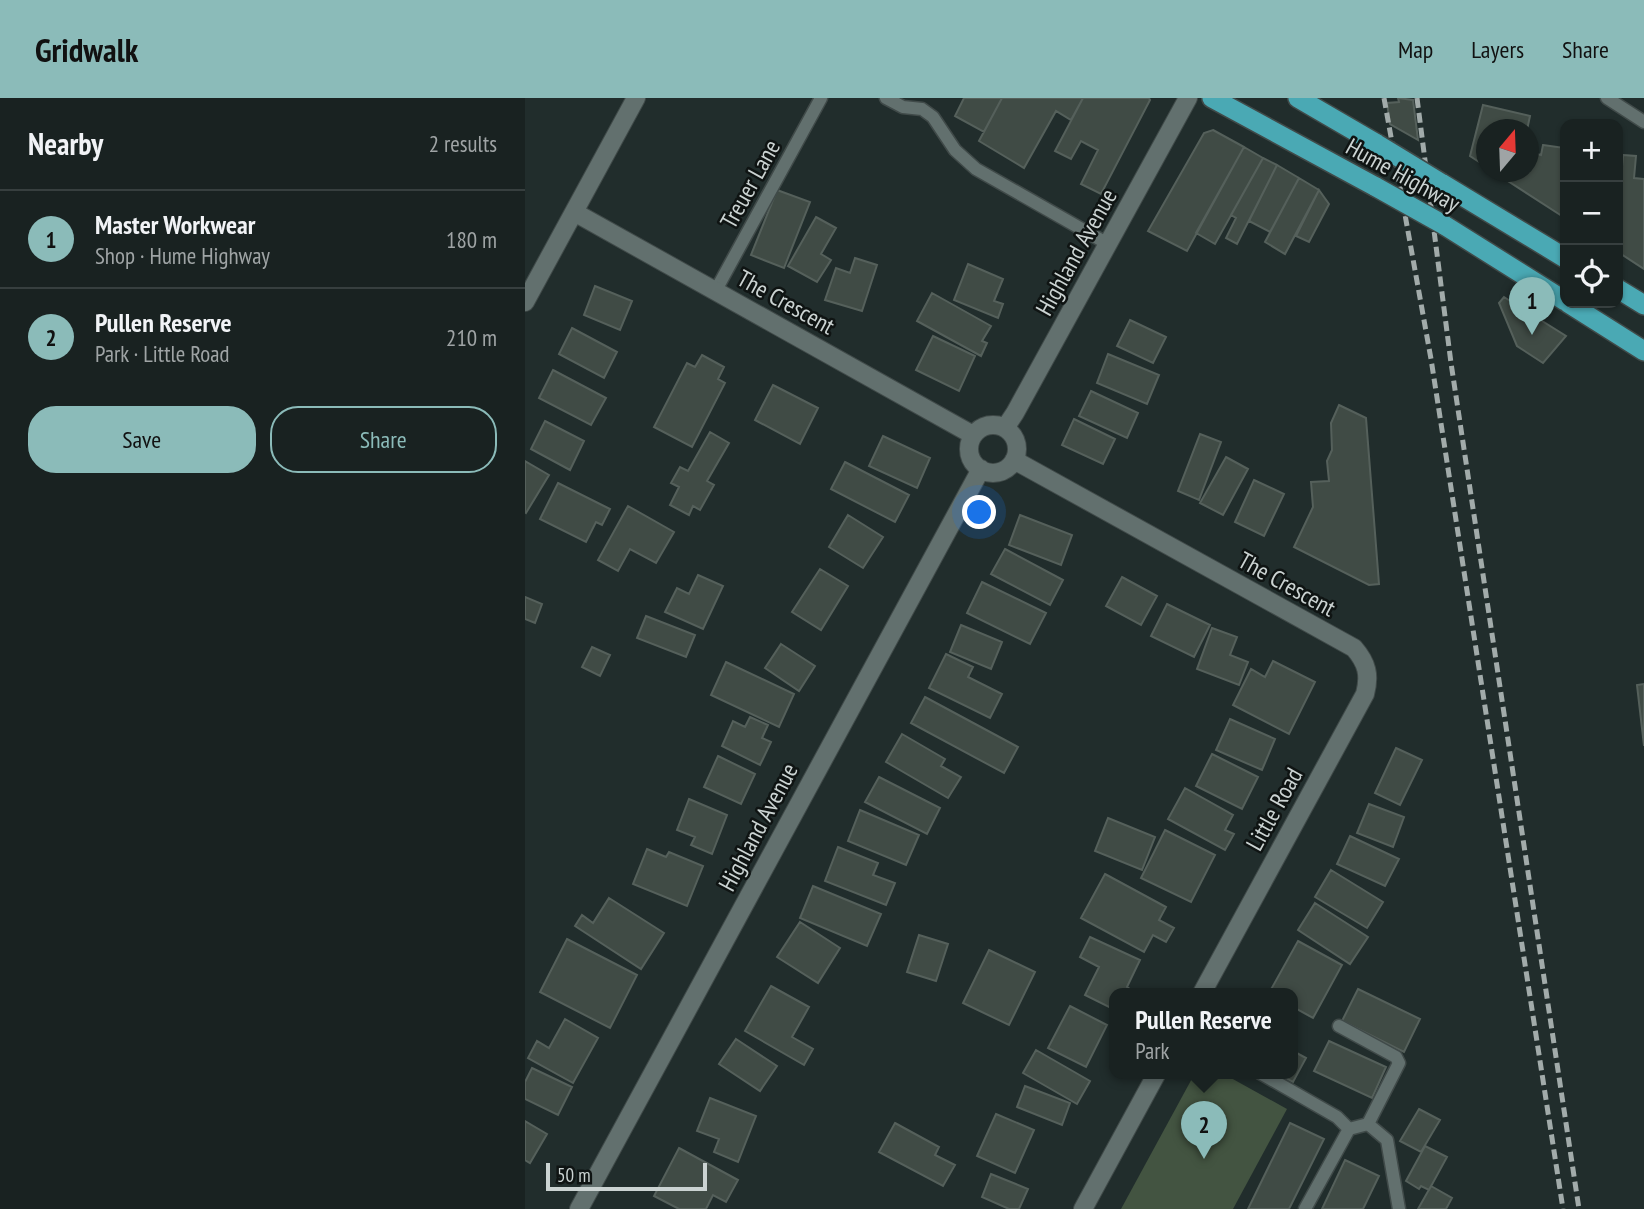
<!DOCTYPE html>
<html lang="en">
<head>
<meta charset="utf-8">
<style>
  :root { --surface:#192221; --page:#262f2e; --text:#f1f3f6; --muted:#9fa4a5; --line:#373f3f; --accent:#8bbbb9 }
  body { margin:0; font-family:"PT Sans Narrow",sans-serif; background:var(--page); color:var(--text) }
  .controls { position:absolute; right:21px; top:21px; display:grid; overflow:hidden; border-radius:14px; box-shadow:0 2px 5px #0004 }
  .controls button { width:63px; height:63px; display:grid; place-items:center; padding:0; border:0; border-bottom:2px solid var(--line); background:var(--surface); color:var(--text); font:35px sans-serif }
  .compass { position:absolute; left:951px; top:21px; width:63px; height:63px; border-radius:50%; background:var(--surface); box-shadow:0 2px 5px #0004; rotate:19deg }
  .scale { position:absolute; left:21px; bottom:18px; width:161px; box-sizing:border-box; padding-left:7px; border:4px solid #cbd3d2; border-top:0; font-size:19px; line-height:24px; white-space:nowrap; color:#cbd3d2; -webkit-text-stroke:5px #0f1413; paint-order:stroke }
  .you { position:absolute; left:455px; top:415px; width:24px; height:24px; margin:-18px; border:5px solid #fff; border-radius:50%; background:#1a73e8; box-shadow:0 0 0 10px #1a73e833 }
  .badge { display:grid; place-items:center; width:46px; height:46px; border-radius:50%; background:var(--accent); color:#111; font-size:23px; font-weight:700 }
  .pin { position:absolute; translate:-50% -58px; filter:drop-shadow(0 2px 4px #0008) }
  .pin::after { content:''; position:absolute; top:37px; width:24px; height:21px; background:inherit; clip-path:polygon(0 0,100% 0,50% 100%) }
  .popup { position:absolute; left:584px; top:890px; width:189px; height:91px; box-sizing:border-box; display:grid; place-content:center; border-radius:14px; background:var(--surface); filter:drop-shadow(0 2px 5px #0005); font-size:23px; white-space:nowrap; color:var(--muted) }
  .popup b { font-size:26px; color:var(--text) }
  .popup::after { content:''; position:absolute; left:50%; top:100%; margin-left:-14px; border:14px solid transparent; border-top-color:var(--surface) }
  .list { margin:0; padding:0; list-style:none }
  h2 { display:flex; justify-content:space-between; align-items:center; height:91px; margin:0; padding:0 28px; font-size:30px }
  h2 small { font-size:23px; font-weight:400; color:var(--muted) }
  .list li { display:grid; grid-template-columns:46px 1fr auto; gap:21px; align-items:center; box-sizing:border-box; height:98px; padding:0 28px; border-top:2px solid var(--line) }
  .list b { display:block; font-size:26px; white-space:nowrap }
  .list p { margin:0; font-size:23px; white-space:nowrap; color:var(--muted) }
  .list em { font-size:23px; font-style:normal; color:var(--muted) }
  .actions { display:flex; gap:14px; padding:21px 28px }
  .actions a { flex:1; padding:16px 0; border:2px solid var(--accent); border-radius:28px; text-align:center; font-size:24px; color:var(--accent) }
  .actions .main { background:var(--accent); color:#111 }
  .icon { flex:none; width:38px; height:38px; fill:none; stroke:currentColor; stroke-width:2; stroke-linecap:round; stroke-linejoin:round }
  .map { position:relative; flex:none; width:1119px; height:1111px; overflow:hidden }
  header { display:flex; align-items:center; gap:42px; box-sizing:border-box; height:98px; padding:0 35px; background:var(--accent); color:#111 }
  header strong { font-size:33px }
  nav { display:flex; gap:38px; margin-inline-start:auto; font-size:24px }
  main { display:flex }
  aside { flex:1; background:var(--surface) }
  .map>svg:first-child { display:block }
  .green { fill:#435441 }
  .building { fill:#404b45; stroke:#55605b; stroke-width:2 }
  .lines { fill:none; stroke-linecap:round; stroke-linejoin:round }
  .service-casing { stroke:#404a49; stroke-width:15 }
  .minor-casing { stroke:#404a49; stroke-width:20 }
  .trunk-casing { stroke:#404a49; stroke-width:22 }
  .service { stroke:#62706e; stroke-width:12 }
  .minor { stroke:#62706e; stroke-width:18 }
  .trunk { stroke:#4aa9b4; stroke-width:19 }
  .rail { stroke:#a2abaa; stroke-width:5; stroke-dasharray:10 5; stroke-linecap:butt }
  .trunk-bridge-casing { stroke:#404a49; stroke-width:22; stroke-linecap:butt }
  .trunk-bridge { stroke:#4aa9b4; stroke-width:19 }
  .labels { text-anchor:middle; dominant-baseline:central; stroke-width:5; stroke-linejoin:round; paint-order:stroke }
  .street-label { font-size:24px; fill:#cbd3d2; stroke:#0f1413 }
</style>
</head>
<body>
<header>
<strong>Gridwalk</strong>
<nav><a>Map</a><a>Layers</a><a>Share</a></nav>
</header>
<main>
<aside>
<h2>Nearby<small>2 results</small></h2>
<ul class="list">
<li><span class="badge">1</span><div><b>Master Workwear</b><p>Shop · Hume Highway</p></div><em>180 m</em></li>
<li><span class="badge">2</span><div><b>Pullen Reserve</b><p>Park · Little Road</p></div><em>210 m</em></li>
</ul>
<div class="actions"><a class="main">Save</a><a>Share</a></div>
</aside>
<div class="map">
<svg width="1119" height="1111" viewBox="0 0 1119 1111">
  <rect width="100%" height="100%" fill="#212d2c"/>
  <path class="green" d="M670,975H697L762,1011L708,1111H596Z"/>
  <path class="building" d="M439,0H477L459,34L430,18Z
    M477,0H558L546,22L531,13L499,70L454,43Z
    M558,0H624L625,2L576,96L556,86L573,52L556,43L546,61L530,53Z
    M873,0L888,2L893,42L865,26L862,5L874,4Z
    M958,7L1005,18L1002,32H962V69L945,58Z
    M688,32L719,49L662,153L623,133L679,35Z
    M1018,47L1040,50V120L969,74H1004V54L1016,57Z
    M719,49L738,60L690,146L671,135Z
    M1098,57L1111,58L1109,80L1119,81V171L1093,154V80H1096Z
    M738,60L752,67L712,146L701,140L711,120L706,117Z
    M752,67L774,80L745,134L724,123Z
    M774,80L794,92L760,156L740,144Z
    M252,92L285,104L259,170L226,157Z
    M794,92L804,106L784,144L771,138Z
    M291,119L311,130L296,156L306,162L292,184L263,168Z
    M330,160L352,167L337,213L300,202L311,170L325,175Z
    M443,166L478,181L469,203L478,206L473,220L429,202Z
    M70,188L107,203L95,232L59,217Z
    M407,195L466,228L457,243L462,245L456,258L392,223Z
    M979,199L1004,215L1007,211L1017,217L1014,221L1041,238L1018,265L992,248L974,205Z
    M605,222L641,239L628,265L592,248Z
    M47,230L92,254L79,280L34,256Z
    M408,238L450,258L434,293L391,272Z
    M583,256L634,277L622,306L572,285Z
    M177,257L199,269L193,281L200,285L167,349L129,329L162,265L170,269Z
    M28,272L81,300L66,327L14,300Z
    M248,287L293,310L275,346L230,322Z
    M566,293L613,315L602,340L554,318Z
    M814,307L841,320L854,486L844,487L769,449L788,409L786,384L804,383L802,363L807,352L806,325Z
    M549,321L590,341L578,366L537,347Z
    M20,323L59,343L45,372L6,351Z
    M185,334L204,345L182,383L189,387L175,412L168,408L164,417L145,407L154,389L146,385L155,369L163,373Z
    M675,336L696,344L674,402L653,393Z
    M358,338L405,360L392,390L344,368Z
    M701,359L723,371L698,417L675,405Z
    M0,363L24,377L1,415L0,414Z
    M320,364L384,397L370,424L306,391Z
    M729,382L759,396L739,438L710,424Z
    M33,385L85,411L77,427L71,424L61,444L15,421Z
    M103,408L149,434L131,465L105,451L93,473L73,462Z
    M323,417L358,439L338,470L304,449Z
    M495,417L547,437L536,467L484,447Z
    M480,451L538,482L525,507L466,476Z
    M295,471L323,488L296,532L267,514Z
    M173,477L198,488L178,531L140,514L152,490L164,496Z
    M597,479L632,498L616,527L581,508Z
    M457,484L521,515L505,546L442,515Z
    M0,499L17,506L10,525L0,521Z
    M642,506L685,527L669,559L626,538Z
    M121,518L170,537L161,559L112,540Z
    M436,527L477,544L466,571L425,554Z
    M687,530L712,539L705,557L723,564L714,587L672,571Z
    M256,546L290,568L274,593L240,570Z
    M67,549L85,557L75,578L57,569Z
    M421,556L448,569L443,579L477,596L465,620L404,590Z
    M748,563L790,584L764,636L708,607L726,571L740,579Z
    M201,564L269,596L254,629L186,597Z
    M1119,586V648L1112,587Z
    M400,599L493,649L479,675L386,625Z
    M225,619L243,627L237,640L246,644L235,667L197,648L208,623L220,629Z
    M705,621L750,641L737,672L691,652Z
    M377,636L420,661L416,668L436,679L423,700L361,664Z
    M871,650L897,662L875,707L850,695Z
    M687,656L733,679L717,711L671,688Z
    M193,658L230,676L216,706L179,689Z
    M354,679L415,710L402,736L340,704Z
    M660,690L708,717L700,732L709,736L700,752L643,721Z
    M164,701L202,717L187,756L166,747L170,739L152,732Z
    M844,706L879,719L868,749L832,735Z
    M335,712L394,737L381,767L323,743Z
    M583,720L630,739L617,772L570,753Z
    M640,732L690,757L666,804L616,780Z
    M825,738L874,761L860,788L812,766Z
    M313,749L353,765L348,777L370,785L361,807L300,783Z
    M122,751L141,759L144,754L178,768L162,808L108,786Z
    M806,772L858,804L842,830L790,799Z
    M580,776L641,809L634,822L649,830L641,844L628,837L619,854L556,820Z
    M288,788L356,816L342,848L275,820Z
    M84,800L139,835L116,871L50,828L57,817L68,825Z
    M790,805L843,839L825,866L773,832Z
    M275,824L315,850L293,885L252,859Z
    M394,837L423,846L411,883L382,874Z
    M565,839L615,862L602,889L611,895H590V912L560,897L574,869L555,859Z
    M42,841L112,877L85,930L15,894Z
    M773,843L817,867L788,920L768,909V895H744Z
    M464,852L510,874L484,927L438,905Z
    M246,888L284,909L267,939L288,951L279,967L220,933Z
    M833,891L895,921L879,954L817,923Z
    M545,908L582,927L561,969L523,950Z
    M40,921L73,940L48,985L3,960L12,943L24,950Z
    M211,941L252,968L235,993L194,966Z
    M804,943L861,969L847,1000L789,973Z
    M511,952L565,983L552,1006L498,975Z
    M768,953L781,960L768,984L751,975H768Z
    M7,970L47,989L33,1017L0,1001V984Z
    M500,988L545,1005L537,1027L492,1009Z
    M185,1000L231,1018L213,1064L189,1054L194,1041L172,1033Z
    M894,1011L915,1022L896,1054L875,1043Z
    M471,1016L509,1032L490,1075L452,1058Z
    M0,1023L22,1036L5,1065L0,1062Z
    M370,1025L414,1049L410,1057L430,1067L418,1088L354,1054Z
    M765,1025L799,1041L764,1111H723Z
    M900,1048L922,1059L904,1092L896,1088L894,1091L881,1083Z
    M154,1050L213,1082L201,1104L188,1097L181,1111H154L129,1098Z
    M820,1062L854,1078L838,1111H797Z
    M466,1076L503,1091L494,1111H484L457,1099Z
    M906,1088L927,1100L921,1111H893Z"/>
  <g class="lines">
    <defs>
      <path id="service" d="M361,0L378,9L397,11L408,19L430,52L451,71L583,146
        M1082,0L1119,24
        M191,192L296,0
        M814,928L871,959L874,965L843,1026
        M735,975L812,1019L824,1031
        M780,1111L824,1031L843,1026L862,1042L874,1111"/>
      <path id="minor" d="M49,114L448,337
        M0,204L111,0
        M444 351a24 24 0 1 1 48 0a24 24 0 1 1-48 0Z
        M480,330L490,315L663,0
        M489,362L829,550C842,565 845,577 840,596L677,895
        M54,1111L456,371
        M558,1111L632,975"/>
      <path id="trunk" d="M687,0L851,89
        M773,0L852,46
        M916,85L1040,160
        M919,127L1040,203
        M1093,191L1119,207
        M1043,205L1119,253"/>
    </defs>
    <use href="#service" class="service-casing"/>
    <use href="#minor" class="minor-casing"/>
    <use href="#trunk" class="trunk-casing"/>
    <use href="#service" class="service"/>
    <use href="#minor" class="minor"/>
    <use href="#trunk" class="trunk"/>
    <path class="rail" d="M859,0L906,261L1038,1111
      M892,0L926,265L1054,1111"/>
    <defs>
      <path id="trunk-bridge" d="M852,46L916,85
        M851,89L919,127"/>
    </defs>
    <use href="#trunk-bridge" class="trunk-bridge-casing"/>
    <use href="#trunk-bridge" class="trunk-bridge"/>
  </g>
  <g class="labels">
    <g class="street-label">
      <text transform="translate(878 77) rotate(29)">Hume Highway</text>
      <text transform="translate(225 86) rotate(-61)">Treuer Lane</text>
      <text transform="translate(551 154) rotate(-61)">Highland Avenue</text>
      <text transform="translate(261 204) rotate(29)">The Crescent</text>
      <text transform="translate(762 486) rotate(29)">The Crescent</text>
      <text transform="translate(749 711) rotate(-61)">Little Road</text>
      <text transform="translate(233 729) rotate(-62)">Highland Avenue</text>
    </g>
  </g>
</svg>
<div class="controls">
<button>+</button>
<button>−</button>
<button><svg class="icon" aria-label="locate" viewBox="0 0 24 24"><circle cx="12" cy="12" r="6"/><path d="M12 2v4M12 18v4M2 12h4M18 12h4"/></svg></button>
</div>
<svg class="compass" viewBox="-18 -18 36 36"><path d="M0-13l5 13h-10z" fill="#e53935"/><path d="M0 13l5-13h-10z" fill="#9fa4a5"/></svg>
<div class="scale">50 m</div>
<div class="you"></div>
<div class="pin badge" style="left:1007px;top:237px">1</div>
<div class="pin badge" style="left:679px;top:1061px">2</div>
<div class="popup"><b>Pullen Reserve</b>Park</div>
</div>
</main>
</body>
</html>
